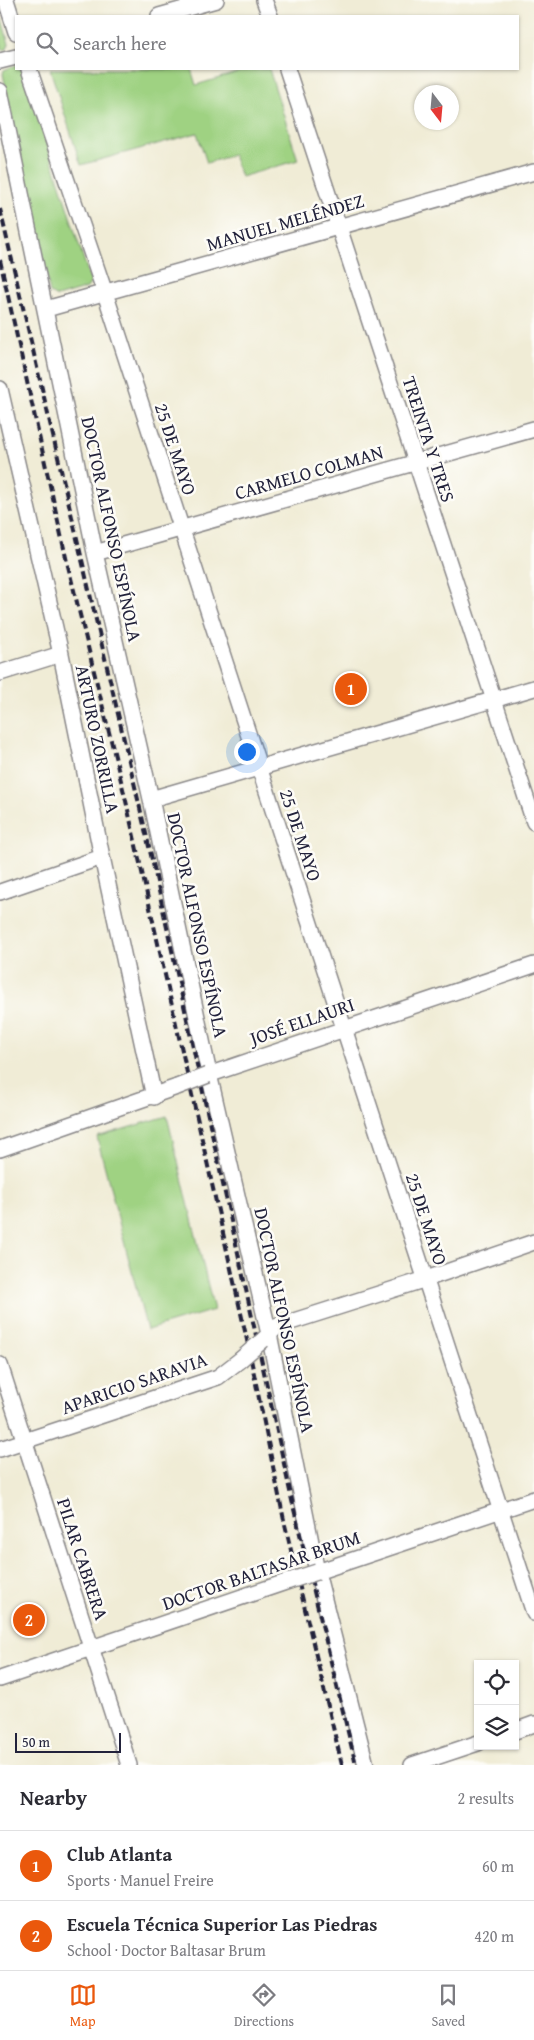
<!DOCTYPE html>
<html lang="en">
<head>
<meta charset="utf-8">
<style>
  :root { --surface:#fff; --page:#f2f2f3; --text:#2b2b33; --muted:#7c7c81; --line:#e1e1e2; --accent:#ea580c }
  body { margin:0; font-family:"Gentium Book Plus",serif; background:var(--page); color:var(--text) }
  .controls { position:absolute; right:15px; bottom:15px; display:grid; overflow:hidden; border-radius:0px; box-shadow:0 1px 4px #0004 }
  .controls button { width:45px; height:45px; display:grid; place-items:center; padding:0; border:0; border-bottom:1px solid var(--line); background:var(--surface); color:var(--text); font:25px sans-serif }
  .compass { position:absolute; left:414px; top:85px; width:45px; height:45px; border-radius:50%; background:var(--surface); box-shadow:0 1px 4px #0004; rotate:164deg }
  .scale { position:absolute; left:15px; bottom:12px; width:106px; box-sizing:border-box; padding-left:5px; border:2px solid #22223b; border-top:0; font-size:14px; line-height:18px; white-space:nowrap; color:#22223b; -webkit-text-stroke:4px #fdfcf7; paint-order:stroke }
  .you { position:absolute; left:246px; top:751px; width:18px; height:18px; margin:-12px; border:4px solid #fff; border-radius:50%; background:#1a73e8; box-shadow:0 0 0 8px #1a73e833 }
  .badge { display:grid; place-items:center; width:32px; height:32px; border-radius:50%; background:var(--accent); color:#fff; font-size:16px; font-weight:700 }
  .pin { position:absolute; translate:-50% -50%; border:2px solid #fff; box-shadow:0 1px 5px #0006 }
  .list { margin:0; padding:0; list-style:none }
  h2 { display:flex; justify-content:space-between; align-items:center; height:65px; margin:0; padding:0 20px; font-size:21px }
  h2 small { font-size:16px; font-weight:400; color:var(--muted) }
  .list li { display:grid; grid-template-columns:32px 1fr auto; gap:15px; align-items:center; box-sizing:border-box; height:70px; padding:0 20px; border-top:1px solid var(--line) }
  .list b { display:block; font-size:19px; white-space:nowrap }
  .list p { margin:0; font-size:16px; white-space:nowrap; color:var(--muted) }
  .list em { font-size:16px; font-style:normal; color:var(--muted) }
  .icon { flex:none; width:28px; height:28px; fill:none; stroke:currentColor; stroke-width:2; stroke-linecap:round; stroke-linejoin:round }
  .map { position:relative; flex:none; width:534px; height:1765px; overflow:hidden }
  .search { position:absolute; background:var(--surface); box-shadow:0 1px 4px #0004; left:15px; right:15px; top:15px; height:55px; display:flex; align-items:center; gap:12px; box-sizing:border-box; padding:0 18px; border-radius:0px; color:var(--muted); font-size:19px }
  .sheet { height:205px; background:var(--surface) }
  nav { display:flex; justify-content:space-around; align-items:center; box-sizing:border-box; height:70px; border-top:1px solid var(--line); background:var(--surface); font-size:14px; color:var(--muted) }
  nav a { display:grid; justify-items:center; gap:2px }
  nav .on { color:var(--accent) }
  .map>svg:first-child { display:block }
  .green { fill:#9fd282; stroke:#607a5e }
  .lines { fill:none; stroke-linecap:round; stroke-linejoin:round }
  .minor-casing { stroke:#898788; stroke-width:18 }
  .minor { stroke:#fff; stroke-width:15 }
  .rail { stroke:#22223b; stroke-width:4; stroke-dasharray:8 4; stroke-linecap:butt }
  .minor-bridge-casing { stroke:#898788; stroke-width:18; stroke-linecap:butt }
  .minor-bridge { stroke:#fff; stroke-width:15 }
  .labels { text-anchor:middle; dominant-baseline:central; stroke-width:5; stroke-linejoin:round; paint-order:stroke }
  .street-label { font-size:19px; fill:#22223b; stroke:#fdfcf7 }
</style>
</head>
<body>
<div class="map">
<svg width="534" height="1765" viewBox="0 0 534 1765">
  <rect width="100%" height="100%" fill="#fdfcf7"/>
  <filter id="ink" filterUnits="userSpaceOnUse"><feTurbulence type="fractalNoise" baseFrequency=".02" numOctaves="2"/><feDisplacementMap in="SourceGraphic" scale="10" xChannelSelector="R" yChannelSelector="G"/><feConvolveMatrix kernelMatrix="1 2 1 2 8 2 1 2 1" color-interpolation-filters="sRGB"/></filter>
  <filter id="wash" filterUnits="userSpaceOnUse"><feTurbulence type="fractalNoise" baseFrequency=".0096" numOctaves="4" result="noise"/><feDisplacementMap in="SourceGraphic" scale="20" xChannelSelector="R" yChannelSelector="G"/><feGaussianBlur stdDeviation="1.12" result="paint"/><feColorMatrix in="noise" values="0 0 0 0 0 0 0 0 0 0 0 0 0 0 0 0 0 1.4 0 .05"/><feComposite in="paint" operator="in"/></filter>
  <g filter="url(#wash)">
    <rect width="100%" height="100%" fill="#f0ecd6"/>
    <path class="green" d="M0,13L9,44L7,49L1,50Z
      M16,65V69H23L91,282L87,288L57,297L50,293L3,74L4,70Z
      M50,69H191L196,85L249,69H269L298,160L241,177L233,155L207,163L197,133L81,165Z
      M167,1116L214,1310L147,1330L97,1137Z"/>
  </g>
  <g filter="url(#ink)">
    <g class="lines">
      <defs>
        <path id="minor" d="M6,0L16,32
          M264,0L270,16
          M159,16L216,0
          M0,61L16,57
          M29,69L105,293L534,1613
          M287,69L534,822
          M0,91L95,553L151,799L209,1074L269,1334L317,1572L366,1765
          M46,309L534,172
          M0,389L61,654L102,857L154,1097
          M95,553L534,429
          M0,673L61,654
          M151,799L534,688
          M0,892L102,857
          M208,1075L534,965
          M0,1149L177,1087
          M264,1339L278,1326L426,1279L534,1242
          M0,1365L129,1765
          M0,1449L218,1377L240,1360
          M317,1572L534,1499
          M0,1679L289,1581
          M515,1731L534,1724
          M412,1765L478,1743"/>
      </defs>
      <use href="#minor" class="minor-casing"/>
      <use href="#minor" class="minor"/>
      <path class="rail" d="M0,209L154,868L293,1505L356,1765
        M0,260L67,562L126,801L247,1340L285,1525L342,1765"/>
      <defs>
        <path id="minor-bridge" d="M177,1087L208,1075
          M240,1360L263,1340
          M289,1581L317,1572"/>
      </defs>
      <use href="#minor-bridge" class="minor-bridge-casing"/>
      <use href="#minor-bridge" class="minor-bridge"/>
    </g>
  </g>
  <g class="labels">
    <g class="street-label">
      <text transform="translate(285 222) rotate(-16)">MANUEL MELÉNDEZ</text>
      <text transform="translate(429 439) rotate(72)">TREINTA Y TRES</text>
      <text transform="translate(176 449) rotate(72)">25 DE MAYO</text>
      <text transform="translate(309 472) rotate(-16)">CARMELO COLMAN</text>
      <text transform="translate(112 529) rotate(78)">DOCTOR ALFONSO ESPÍNOLA</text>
      <text transform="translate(98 739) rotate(78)">ARTURO ZORRILLA</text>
      <text transform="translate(301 835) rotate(72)">25 DE MAYO</text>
      <text transform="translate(198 925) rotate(78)">DOCTOR ALFONSO ESPÍNOLA</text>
      <text transform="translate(302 1021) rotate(-19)">JOSÉ ELLAURI</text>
      <text transform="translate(427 1219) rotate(72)">25 DE MAYO</text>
      <text transform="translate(285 1320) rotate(78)">DOCTOR ALFONSO ESPÍNOLA</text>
      <text transform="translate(134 1383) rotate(-19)">APARICIO SARAVIA</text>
      <text transform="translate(83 1559) rotate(72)">PILAR CABRERA</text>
      <text transform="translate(261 1570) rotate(-19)">DOCTOR BALTASAR BRUM</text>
    </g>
  </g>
</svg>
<div class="controls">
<button><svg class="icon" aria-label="locate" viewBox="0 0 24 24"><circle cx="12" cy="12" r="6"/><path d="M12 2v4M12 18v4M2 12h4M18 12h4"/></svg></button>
<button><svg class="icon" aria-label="layers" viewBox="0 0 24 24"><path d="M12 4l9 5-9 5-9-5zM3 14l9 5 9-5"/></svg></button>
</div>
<svg class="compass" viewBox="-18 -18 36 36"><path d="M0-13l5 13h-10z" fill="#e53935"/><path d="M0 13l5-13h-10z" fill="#7c7c81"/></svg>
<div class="scale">50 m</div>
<div class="you"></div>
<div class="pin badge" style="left:351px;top:689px">1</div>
<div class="pin badge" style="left:29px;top:1620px">2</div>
<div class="search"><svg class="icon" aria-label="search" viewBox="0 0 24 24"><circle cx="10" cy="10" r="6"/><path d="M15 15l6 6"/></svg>Search here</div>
</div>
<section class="sheet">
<h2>Nearby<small>2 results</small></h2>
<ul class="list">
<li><span class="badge">1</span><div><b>Club Atlanta</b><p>Sports · Manuel Freire</p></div><em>60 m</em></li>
<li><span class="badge">2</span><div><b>Escuela Técnica Superior Las Piedras</b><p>School · Doctor Baltasar Brum</p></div><em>420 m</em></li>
</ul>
</section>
<nav>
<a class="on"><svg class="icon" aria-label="map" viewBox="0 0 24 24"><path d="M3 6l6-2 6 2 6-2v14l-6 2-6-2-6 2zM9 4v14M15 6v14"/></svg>Map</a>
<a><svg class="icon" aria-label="directions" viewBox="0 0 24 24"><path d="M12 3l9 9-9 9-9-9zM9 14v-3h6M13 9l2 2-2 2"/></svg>Directions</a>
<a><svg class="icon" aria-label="saved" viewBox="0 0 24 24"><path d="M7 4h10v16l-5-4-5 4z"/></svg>Saved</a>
</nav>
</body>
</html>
